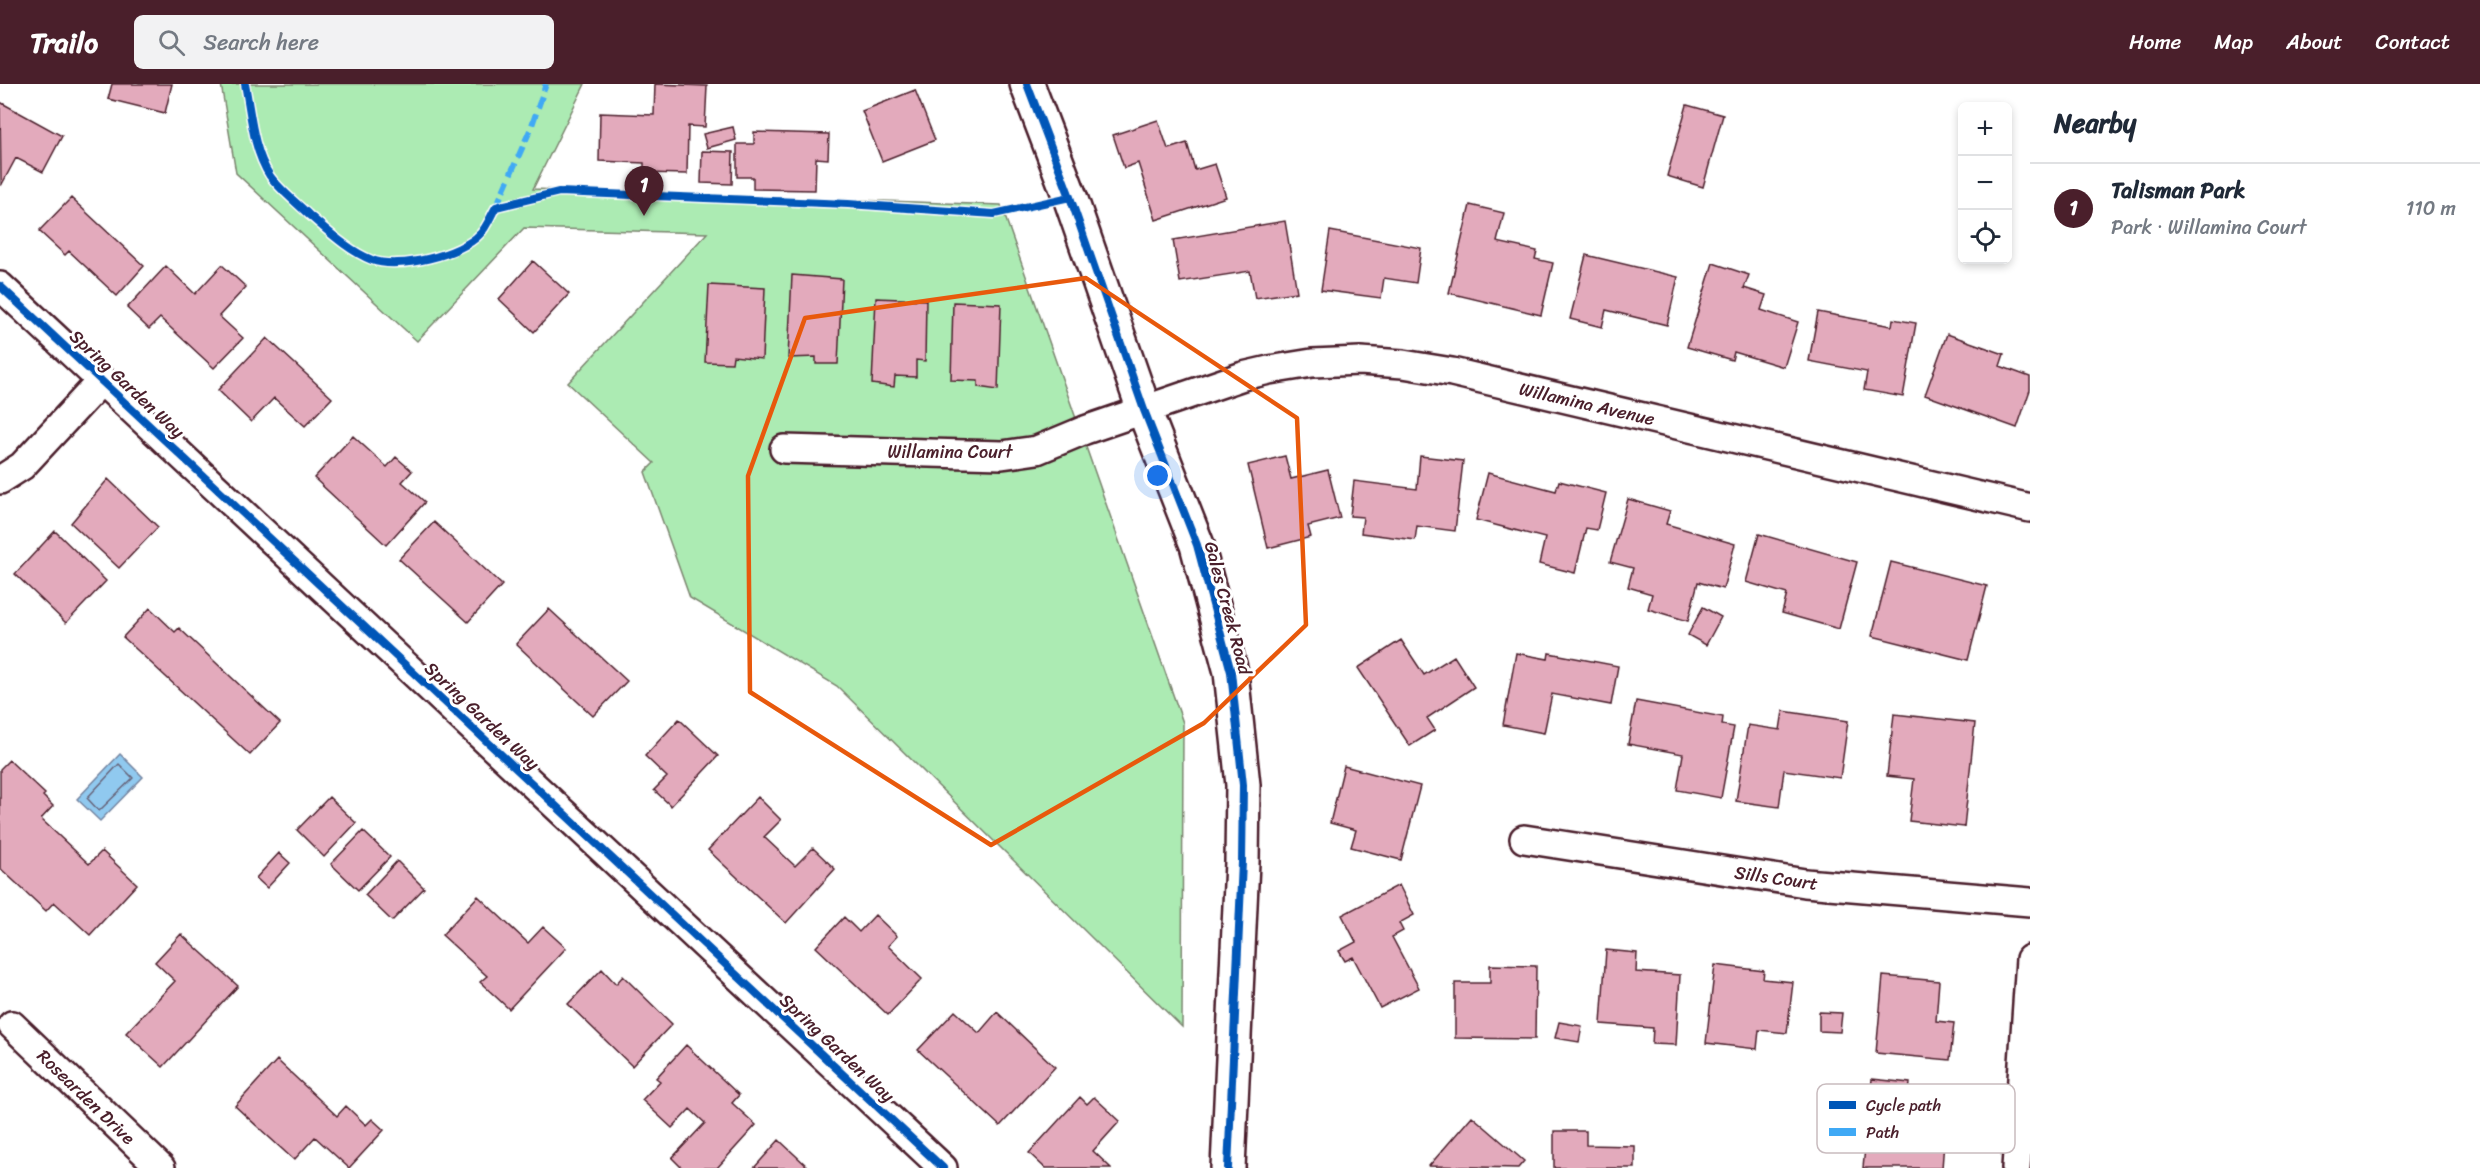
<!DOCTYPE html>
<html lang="en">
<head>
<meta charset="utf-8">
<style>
  :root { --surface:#fff; --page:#f2f2f3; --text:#1f2937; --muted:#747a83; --line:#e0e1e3; --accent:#4a1f2b }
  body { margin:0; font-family:Sriracha,sans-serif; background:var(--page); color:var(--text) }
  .controls { position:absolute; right:18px; top:18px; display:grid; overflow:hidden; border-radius:9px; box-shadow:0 3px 9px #0003 }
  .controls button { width:54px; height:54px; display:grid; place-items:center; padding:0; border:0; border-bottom:2px solid var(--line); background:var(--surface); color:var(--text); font:30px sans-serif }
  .you { position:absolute; left:1158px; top:392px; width:21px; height:21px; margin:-15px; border:4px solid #fff; border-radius:50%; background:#1a73e8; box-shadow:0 0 0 9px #1a73e833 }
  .badge { display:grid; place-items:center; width:39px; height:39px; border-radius:50%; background:var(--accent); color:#fff; font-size:20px; font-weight:700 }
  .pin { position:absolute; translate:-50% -50px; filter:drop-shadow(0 2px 3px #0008) }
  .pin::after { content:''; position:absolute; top:32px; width:21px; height:18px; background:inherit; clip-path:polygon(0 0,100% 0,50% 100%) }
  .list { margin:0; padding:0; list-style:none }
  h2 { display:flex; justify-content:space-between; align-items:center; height:78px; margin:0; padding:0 24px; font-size:26px }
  h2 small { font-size:20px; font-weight:400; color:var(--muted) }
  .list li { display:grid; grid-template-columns:39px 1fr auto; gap:18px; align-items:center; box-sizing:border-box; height:90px; padding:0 24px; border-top:2px solid var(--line) }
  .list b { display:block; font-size:22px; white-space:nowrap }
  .list p { margin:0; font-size:20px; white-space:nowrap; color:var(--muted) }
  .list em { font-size:20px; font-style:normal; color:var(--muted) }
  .icon { flex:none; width:33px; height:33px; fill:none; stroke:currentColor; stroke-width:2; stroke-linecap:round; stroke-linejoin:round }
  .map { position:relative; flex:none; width:2030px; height:1084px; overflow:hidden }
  header { display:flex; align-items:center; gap:36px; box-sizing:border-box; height:84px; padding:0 30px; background:var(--accent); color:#fff }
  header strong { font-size:28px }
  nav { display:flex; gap:33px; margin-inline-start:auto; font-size:21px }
  .search { width:420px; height:54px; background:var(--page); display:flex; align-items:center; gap:15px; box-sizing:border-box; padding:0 21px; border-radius:9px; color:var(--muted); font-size:22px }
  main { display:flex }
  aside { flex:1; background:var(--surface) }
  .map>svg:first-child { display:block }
  .green { fill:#acebb3; stroke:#7b856f; stroke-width:1.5 }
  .water { fill:#90c9ef; stroke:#7485a1; stroke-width:1.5 }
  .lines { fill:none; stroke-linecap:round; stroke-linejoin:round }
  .shore { stroke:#666379; stroke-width:1.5 }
  .building { fill:#e3aabc; stroke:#4a1f2b; stroke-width:1.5 }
  .minor-casing { stroke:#4a1f2b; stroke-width:32 }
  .secondary-casing { stroke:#4a1f2b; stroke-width:38 }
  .minor { stroke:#fff; stroke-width:27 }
  .secondary { stroke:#fff; stroke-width:33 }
  .quiet { stroke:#3fa9f5; stroke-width:6; stroke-dasharray:12 6; stroke-linecap:butt }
  .cycleway-casing { stroke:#fff; stroke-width:11 }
  .cycleway { stroke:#0057b8; stroke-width:8 }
  .marked { fill:none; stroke:#e8590c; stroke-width:4.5; stroke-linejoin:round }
  .labels { text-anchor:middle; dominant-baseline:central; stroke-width:6; stroke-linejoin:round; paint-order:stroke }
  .street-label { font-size:18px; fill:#4a1f2b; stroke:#fff }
  .key { fill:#fff; stroke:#c9bcbf; stroke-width:1.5 }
  .key-label { font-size:16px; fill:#4a1f2b }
</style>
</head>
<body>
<header>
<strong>Trailo</strong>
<div class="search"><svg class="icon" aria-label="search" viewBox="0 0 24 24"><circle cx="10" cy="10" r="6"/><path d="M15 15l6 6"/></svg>Search here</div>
<nav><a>Home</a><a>Map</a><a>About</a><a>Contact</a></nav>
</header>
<main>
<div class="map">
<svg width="2030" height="1084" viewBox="0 0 2030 1084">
  <rect width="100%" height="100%" fill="#fff"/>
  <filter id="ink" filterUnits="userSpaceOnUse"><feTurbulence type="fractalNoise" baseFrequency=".0167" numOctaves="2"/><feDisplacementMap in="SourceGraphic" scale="12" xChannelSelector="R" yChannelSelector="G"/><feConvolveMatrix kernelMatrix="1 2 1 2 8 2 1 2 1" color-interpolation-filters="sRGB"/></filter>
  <g filter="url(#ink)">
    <path class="green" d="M221,0H585L533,105L1001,121L1183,639L1182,943L837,602L690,514L645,388L654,379L568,299L707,149L524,144L417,257L236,89Z"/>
    <path class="water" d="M120,670L143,693L100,737L77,715Z"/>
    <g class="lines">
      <path class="shore" d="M119,680L133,694L99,727L87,714Z"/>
    </g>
    <path class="building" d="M112,0H172L165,29L108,15Z
      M655,0L707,2L705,43L688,42L687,90L644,89V79L599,77L600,29L654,31Z
      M915,6L935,56L882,77L862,27Z
      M0,18L62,52L43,88L16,74L1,102Z
      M1687,21L1723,31L1703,103L1667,92Z
      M1158,36L1168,65L1187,59L1195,86L1215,80L1226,113L1156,136L1138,79L1124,84L1113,51Z
      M733,43L736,56L707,64L703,50Z
      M754,48L829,50L828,75L816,74L815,106L753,105V93H737V60H754Z
      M702,67L733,68L732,100L701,99Z
      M71,114L144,182L117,212L69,167L65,171L39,147Z
      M1470,121L1504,129L1497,158L1537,167L1535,175L1553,179L1541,231L1449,209Z
      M1285,137L1297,208L1255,214L1250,187L1180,198L1173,156Z
      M1330,147L1421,164L1416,199L1384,194L1381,214L1321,206Z
      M1586,171L1678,193L1667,241L1606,226L1602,243L1570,235Z
      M533,177L569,210L534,248L499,215Z
      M1713,179L1749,191L1744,204L1766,211L1761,226L1798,238L1784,283L1734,268L1732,276L1687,263Z
      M222,181L246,203L219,232L243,254L214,284L160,234L149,245L127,224L166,182L195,210Z
      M792,191L842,195L838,280H816V273L788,274Z
      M709,201L765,204L762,275L733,272L732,279L705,278Z
      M876,214L926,216L925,277L916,276V293L895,292L894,303L872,300Z
      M953,218L1001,220L998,306L978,303V297L951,296Z
      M1818,228L1892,242L1893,235L1916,239L1903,313L1864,306L1867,288L1809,277Z
      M1947,250L2004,270L2000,282L2030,293V306L2017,344L1925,311Z
      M267,254L332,314L305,342L274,314L251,338L218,306Z
      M353,352L387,383L396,373L412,387L402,398L425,418L386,461L314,394Z
      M1285,372L1291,395L1328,386L1340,434L1308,442L1311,453L1268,464L1248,381Z
      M1420,372L1463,377L1455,447L1417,442L1415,456L1361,449L1363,433L1350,432L1354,397L1417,405Z
      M1488,389L1556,407L1559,397L1606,409L1597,446L1586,444L1575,489L1539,480L1545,454L1476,436Z
      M108,395L158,443L119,484L71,439Z
      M1628,415L1670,427L1666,440L1735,460L1723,505L1698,498L1688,537L1648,525L1652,510L1628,503L1633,484L1610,478Z
      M434,438L502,501L468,538L399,475Z
      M55,447L106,497L66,539L15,490Z
      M1759,450L1857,478L1839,545L1782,529L1787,510L1746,498Z
      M1891,478L1987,502L1968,576L1872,552Z
      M1703,523L1721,533L1706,561L1688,551Z
      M150,524L175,548L179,544L280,639L250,671L123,553Z
      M549,525L627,597L593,632L516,560Z
      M1401,556L1424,591L1454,572L1474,603L1427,634L1435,646L1410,662L1358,584Z
      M1516,569L1548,575L1549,569L1618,582L1611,621L1552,610L1544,649L1503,641Z
      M1636,617L1723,633L1722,641L1734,643L1721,714L1677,706L1683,670L1628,660Z
      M1783,627L1848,637L1840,694L1784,686L1779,723L1736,717L1748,641L1780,646Z
      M1894,630L1975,639L1964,743L1909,737L1914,695L1887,692Z
      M679,635L718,672L671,722L654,706L667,693L645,672Z
      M9,676L45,710L43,712L53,722L41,735L89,780L102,767L137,800L90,851L54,818L46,827L0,784V685Z
      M1344,682L1420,702L1401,776L1351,763L1356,746L1330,739Z
      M329,713L356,739L324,773L297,746Z
      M758,713L781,736L764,753L795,782L813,764L835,785L786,839L708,766Z
      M363,747L390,773L358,806L331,780Z
      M279,769L290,779L267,804L256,794Z
      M397,777L424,804L392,837L365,811Z
      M1399,801L1414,831L1399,839L1403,847L1392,853L1419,904L1380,924L1353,873L1345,877L1339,867L1356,858L1342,831Z
      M478,812L528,859L543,843L566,864L509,925L480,898L487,892L442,851Z
      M875,831L897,852L888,862L922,895L888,931L816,863L844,833L859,848Z
      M181,850L238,902L163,983L126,949L175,897L155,878Z
      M1606,866L1637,869L1636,888L1680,891L1676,961L1652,960L1653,944L1601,940Z
      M1490,881L1536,882L1535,955L1455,954V899H1490Z
      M1715,881L1764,887L1763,895L1793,898L1787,949L1759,946L1757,965L1706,959Z
      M602,885L616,900L623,892L672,940L632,982L568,920Z
      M1883,892L1939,897L1936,937L1954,939L1950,976L1876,969Z
      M955,927L979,949L997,928L1055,983L1000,1042L918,966Z
      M1819,928L1842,929L1840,948L1819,947Z
      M1559,938L1582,942L1579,958L1555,954Z
      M686,961L739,1011L732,1019L756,1041L717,1084H682L672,1074L705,1039L690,1025L672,1044L642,1016L660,997L656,994Z
      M277,976L337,1032L346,1022L366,1041L372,1035L384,1046L349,1084L315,1053L294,1076L235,1022Z
      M1872,995L1910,999L1905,1055L1944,1058L1942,1084H1863Z
      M1080,1013L1087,1020L1094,1013L1120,1037L1093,1067L1111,1084H1045L1029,1069Z
      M1472,1032L1524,1077L1518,1084L1429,1082Z
      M1554,1047H1586V1061L1635,1062V1084H1554Z
      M779,1056L809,1084H754Z"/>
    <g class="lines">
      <defs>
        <path id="minor" d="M0,202L943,1084
          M784,365L1002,371L1037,366L1085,346L1243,292L1269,286L1312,279L1360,277L1403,280L1452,288L2030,424
          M0,396L22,382L102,296
          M1524,755L1805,799L2030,818
          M12,941L161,1084
          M2016,1084L2030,875"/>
        <path id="secondary" d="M1027,0L1070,113L1144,326L1197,461L1231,588L1243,701L1242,778L1228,1084"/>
      </defs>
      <use href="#minor" class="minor-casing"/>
      <use href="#secondary" class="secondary-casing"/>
      <use href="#minor" class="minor"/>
      <use href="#secondary" class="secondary"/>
      <path class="quiet" d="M496,123L531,44L546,0"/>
      <defs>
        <path id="cycleway" d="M245,0C251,31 253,66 270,92C280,106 297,119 309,131C328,147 349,167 372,176C398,186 461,171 480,150C487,143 491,131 496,123L559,108L848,120L994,130L1070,113
          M1027,0L1070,113L1144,326L1197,461L1231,588L1243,701L1242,778L1228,1084
          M0,202L943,1084"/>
      </defs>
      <use href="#cycleway" class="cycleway-casing"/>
      <use href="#cycleway" class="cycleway"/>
    </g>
  </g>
  <path class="marked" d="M1086,194L1297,334L1306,541L1204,639L991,761L750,608L748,392L805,234Z"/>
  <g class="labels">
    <g class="street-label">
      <text transform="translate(127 300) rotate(43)">Spring Garden Way</text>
      <text transform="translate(1587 320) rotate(13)">Willamina Avenue</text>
      <text x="950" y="368">Willamina Court</text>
      <text transform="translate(1228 524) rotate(75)">Gales Creek Road</text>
      <text transform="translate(482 632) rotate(43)">Spring Garden Way</text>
      <text transform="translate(1776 794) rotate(8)">Sills Court</text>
      <text transform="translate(837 964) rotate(43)">Spring Garden Way</text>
      <text transform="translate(86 1013) rotate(44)">Rosearden Drive</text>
    </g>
  </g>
  <rect x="1817" y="1000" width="198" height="69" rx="9" class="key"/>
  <rect x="1829" y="1017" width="27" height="8" fill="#0057b8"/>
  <rect x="1829" y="1044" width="27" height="8" fill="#3fa9f5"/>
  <g class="key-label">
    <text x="1866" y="1027">Cycle path</text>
    <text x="1866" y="1054">Path</text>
  </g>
</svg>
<div class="controls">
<button>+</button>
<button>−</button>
<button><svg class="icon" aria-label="locate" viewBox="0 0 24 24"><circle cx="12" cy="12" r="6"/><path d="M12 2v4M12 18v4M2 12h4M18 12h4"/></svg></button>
</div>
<div class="you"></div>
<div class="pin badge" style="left:644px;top:132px">1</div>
</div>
<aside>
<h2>Nearby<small></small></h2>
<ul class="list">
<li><span class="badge">1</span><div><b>Talisman Park</b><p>Park · Willamina Court</p></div><em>110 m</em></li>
</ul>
</aside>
</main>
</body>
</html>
